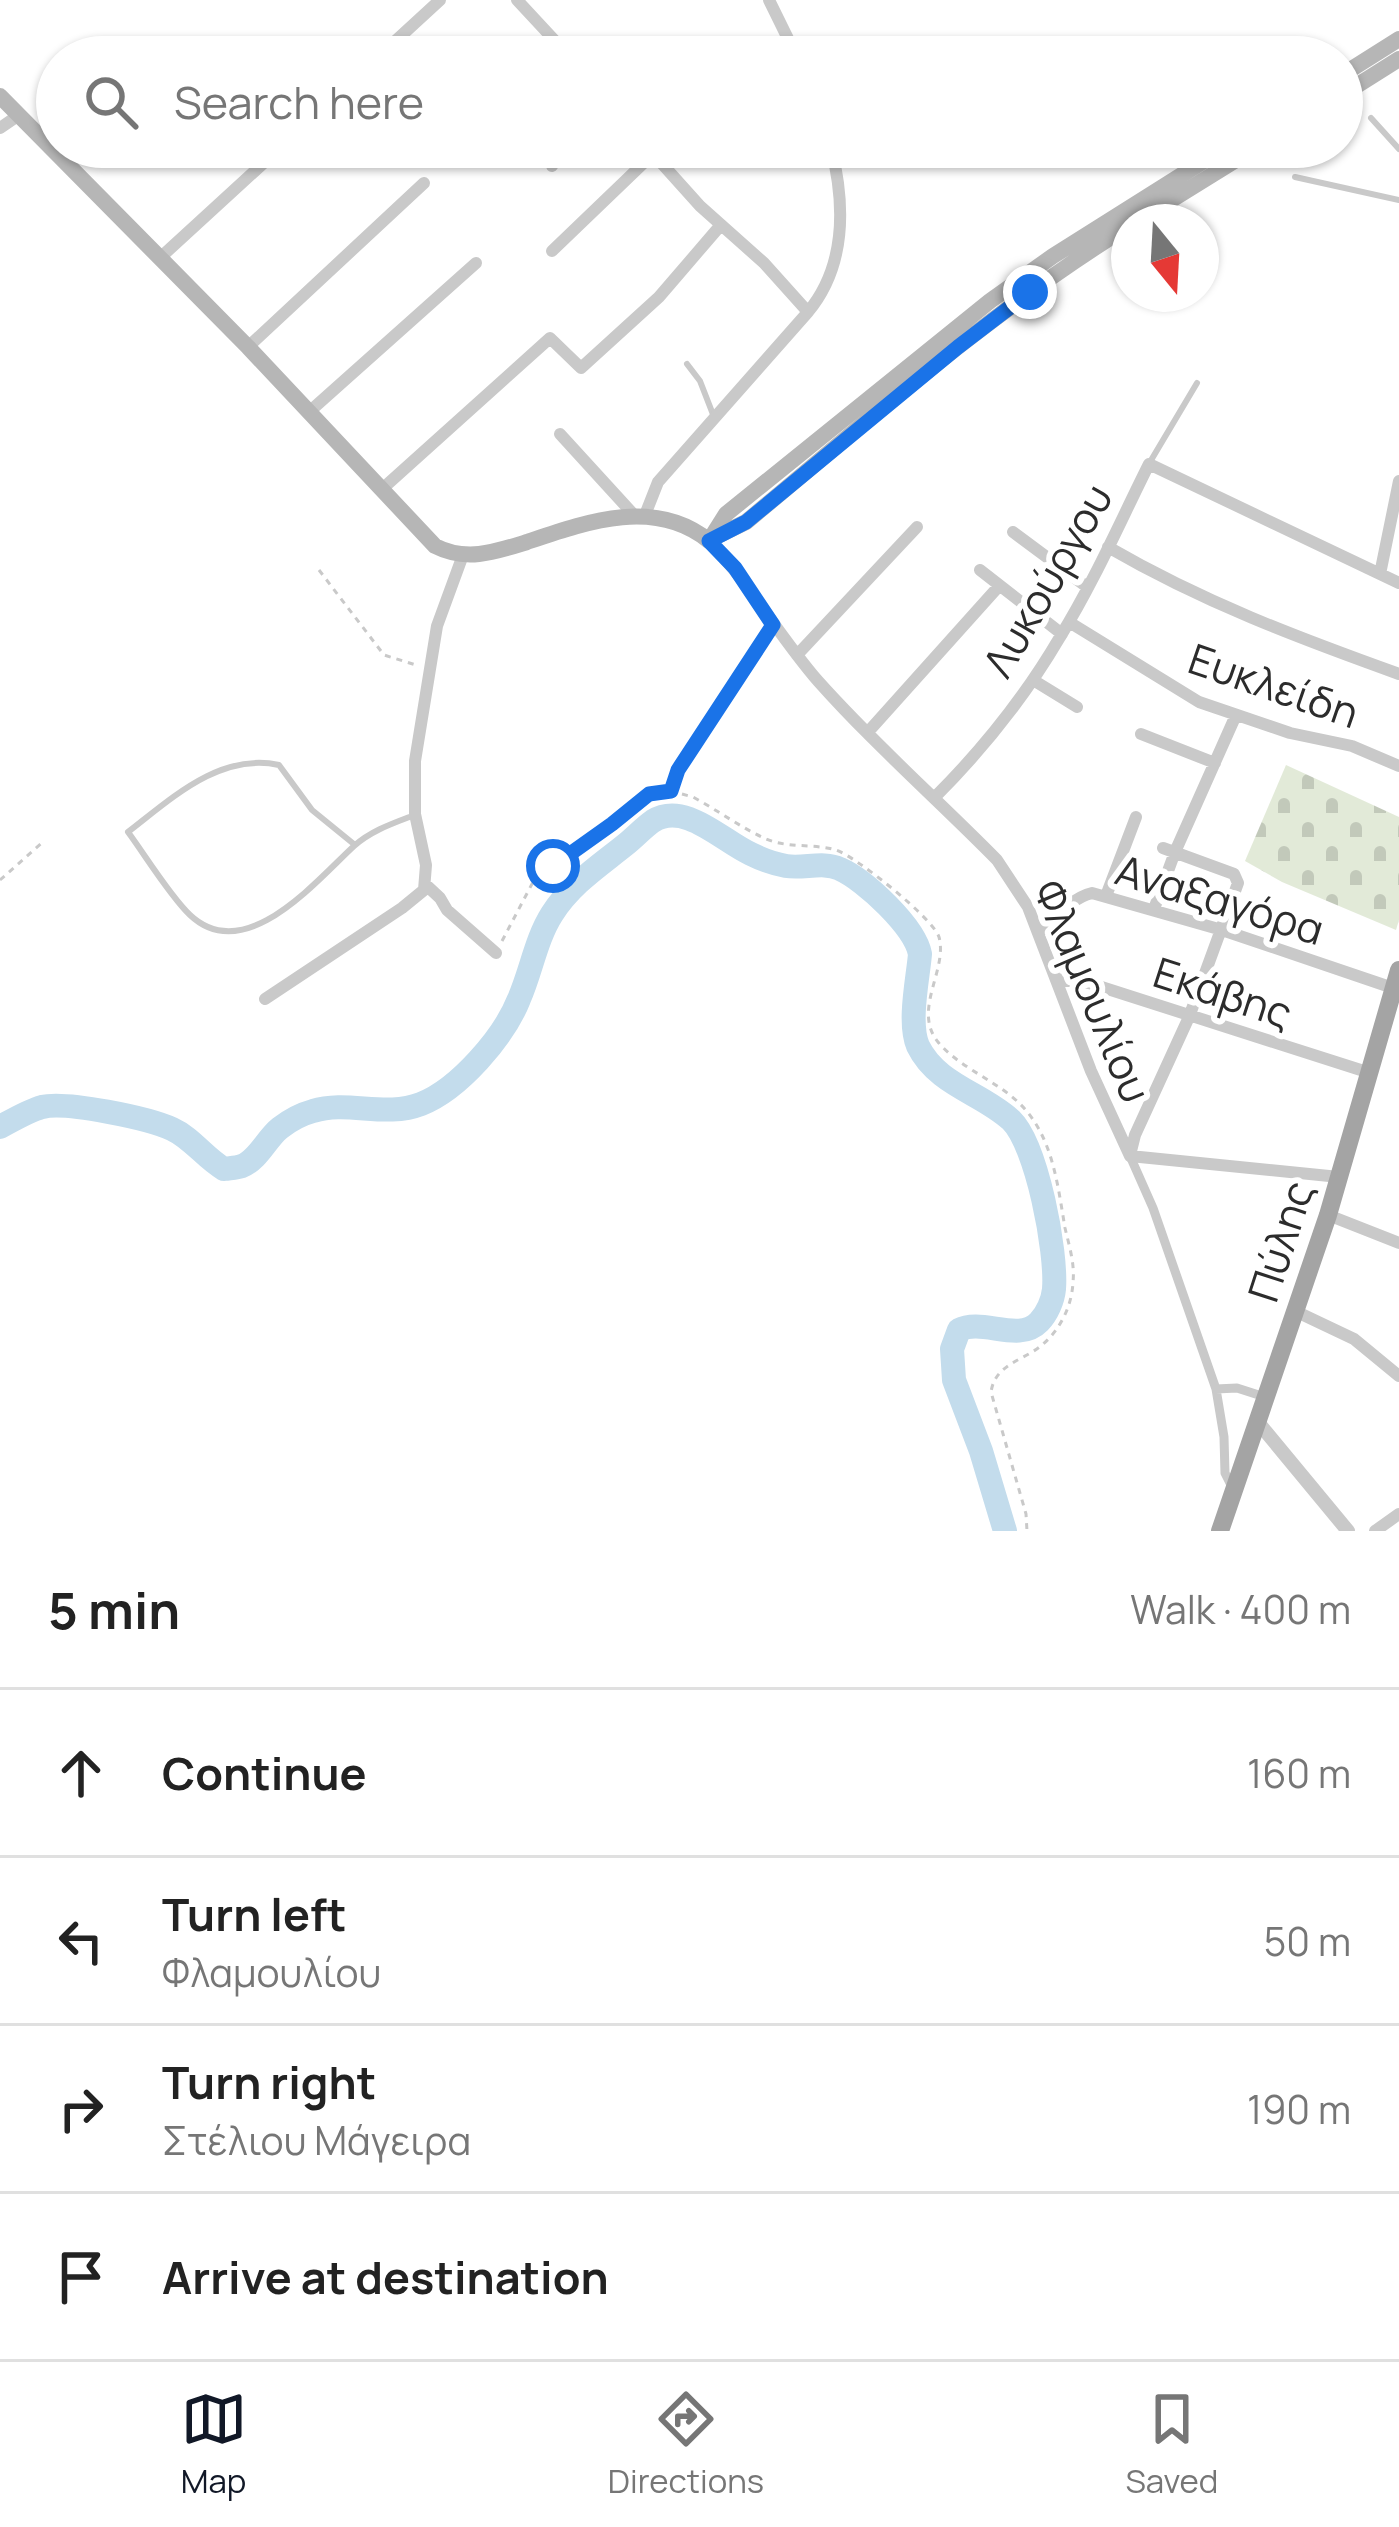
<!DOCTYPE html>
<html lang="en">
<head>
<meta charset="utf-8">
<style>
  :root { --surface:#fff; --page:#f6f6f6; --text:#222; --muted:#767676; --line:#e0e0e0; --accent:#111827 }
  body { margin:0; font-family:Manrope,sans-serif; background:var(--page); color:var(--text) }
  .compass { position:absolute; left:1111px; top:204px; width:108px; height:108px; border-radius:50%; background:var(--surface); box-shadow:0 3px 9px #0004; rotate:162deg }
  .stop { position:absolute; width:36px; height:36px; margin:-27px; border:9px solid #1a73e8; border-radius:50%; background:#fff }
  .stop.end { background:#1a73e8; border-color:#fff; box-shadow:0 3px 12px #0008 }
  .list { margin:0; padding:0; list-style:none }
  h2 { display:flex; justify-content:space-between; align-items:center; height:156px; margin:0; padding:0 48px; font-size:51px }
  h2 small { font-size:39px; font-weight:400; color:var(--muted) }
  .list li { display:grid; grid-template-columns:78px 1fr auto; gap:36px; align-items:center; box-sizing:border-box; height:168px; padding:0 48px; border-top:3px solid var(--line) }
  .list b { display:block; font-size:45px; white-space:nowrap }
  .list p { margin:0; font-size:39px; white-space:nowrap; color:var(--muted) }
  .list em { font-size:39px; font-style:normal; color:var(--muted) }
  .icon { flex:none; width:66px; height:66px; fill:none; stroke:currentColor; stroke-width:2; stroke-linecap:round; stroke-linejoin:round }
  .map { position:relative; flex:none; width:1399px; height:1531px; overflow:hidden }
  .search { position:absolute; background:var(--surface); box-shadow:0 3px 9px #0004; left:36px; right:36px; top:36px; height:132px; display:flex; align-items:center; gap:30px; box-sizing:border-box; padding:0 42px; border-radius:66px; color:var(--muted); font-size:45px }
  .sheet { height:828px; background:var(--surface) }
  nav { display:flex; justify-content:space-around; align-items:center; box-sizing:border-box; height:168px; border-top:3px solid var(--line); background:var(--surface); font-size:33px; color:var(--muted) }
  nav a { display:grid; justify-items:center; gap:6px }
  nav .on { color:var(--accent) }
  .map>svg:first-child { display:block }
  .cemetery { fill:url(#cemetery-stones) }
  .lines { fill:none; stroke-linecap:round; stroke-linejoin:round }
  .river { stroke:#c3dcec; stroke-width:24 }
  .path { stroke:#c9c9c9; stroke-width:3; stroke-dasharray:6 6; stroke-linecap:butt }
  .service { stroke:#c9c9c9; stroke-width:6 }
  .pedestrian { stroke:#c9c9c9; stroke-width:9 }
  .minor { stroke:#c9c9c9; stroke-width:12 }
  .tertiary { stroke:#c9c9c9; stroke-width:14 }
  .secondary { stroke:#b6b6b6; stroke-width:16 }
  .primary { stroke:#a4a4a4; stroke-width:18 }
  .route { stroke:#1a73e8; stroke-width:15 }
  .labels { text-anchor:middle; dominant-baseline:central; stroke-width:12; stroke-linejoin:round; paint-order:stroke }
  .street-label { font-size:42px; fill:#2c2c2c; stroke:#fff }
</style>
</head>
<body>
<div class="map">
<svg width="1399" height="1531" viewBox="0 0 1399 1531">
  <defs>
    <pattern id="cemetery-stones" width="16" height="16" patternUnits="userSpaceOnUse" patternTransform="scale(3)"><rect width="16" height="16" fill="#e2ead8"/><path d="M2 7V4a2 2 0 0 1 4 0v3zM10 15v-3a2 2 0 0 1 4 0v3z" fill="#c2c9ba"/></pattern>
  </defs>
  <rect width="100%" height="100%" fill="#fff"/>
  <path class="cemetery" d="M1286,765L1399,817V920L1396,930L1282,882L1245,861Z"/>
  <g class="lines">
    <path class="river" d="M0,1127C13,1120 28,1111 42,1107C66,1101 148,1118 172,1129C192,1138 205,1158 224,1169C230,1168 236,1168 242,1166C258,1160 267,1138 280,1128C289,1121 302,1114 313,1111C348,1100 385,1118 421,1104C459,1089 504,1037 519,999C531,972 536,939 552,914C571,884 599,866 625,845C634,838 643,828 653,821C685,801 722,841 751,854C761,859 775,864 786,866C804,869 823,861 840,869C865,880 915,927 920,954C918,978 908,1023 918,1046C937,1085 982,1093 1011,1120C1037,1145 1057,1252 1054,1289C1053,1300 1047,1314 1039,1322C1019,1343 982,1318 959,1330L952,1349L954,1380L981,1451L1005,1531"/>
    <path class="path" d="M319,570L384,655L416,665
      M682,794L693,797C717,810 740,827 764,838C787,849 812,843 836,850C855,856 933,918 939,937C948,970 912,1010 938,1042C957,1065 989,1078 1011,1096C1052,1128 1057,1181 1065,1228C1069,1245 1075,1264 1073,1282C1072,1306 1060,1330 1042,1345C1023,1361 995,1364 991,1392L1026,1514L1027,1531
      M0,880L44,841
      M502,941L533,882L649,794L655,792"/>
    <path class="service" d="M1371,118L1399,149
      M1295,177L1399,200
      M687,364L700,381L714,417
      M1150,462L1197,383
      M355,845L312,810L279,765C220,752 171,799 128,832C145,855 170,896 190,915C245,967 316,881 354,846C371,831 391,824 412,816"/>
    <path class="pedestrian" d="M1130,1156L1153,1208L1216,1389L1224,1437L1225,1473L1232,1487
      M1216,1389L1237,1388L1265,1397"/>
    <path class="minor" d="M517,0L570,57
      M769,0L797,57
      M378,57L440,0
      M0,128L19,115
      M647,147L700,206L764,263L808,312
      M552,166L563,147
      M552,251L653,154
      M161,257L281,147
      M248,347L424,183
      M309,412L476,263
      M560,434L634,515
      M381,490L550,338L581,368L659,297L720,226
      M645,515L658,482L808,312C847,265 845,203 831,147
      M1013,532L1087,587
      M709,541C750,584 779,636 818,681C874,744 938,800 997,860L1028,907L1091,1071L1130,1156
      M1108,547C1203,602 1296,637 1399,674
      M980,570L1062,634
      M1380,574L1399,481
      M1069,622L1199,702L1290,733L1352,746L1399,766
      M797,655L917,527
      M1033,680L1077,707
      M868,732L999,586
      M1141,734L1215,763
      M671,791L678,769L773,625
      M935,797C983,749 1026,695 1060,637C1094,582 1120,522 1149,464L1399,583
      M425,884L440,898L447,910L496,953
      M1106,896L1136,817
      M1154,909L1175,852L1236,715
      M1039,933C1055,919 1071,898 1092,893L1222,930L1393,988
      M1057,979L1089,983L1367,1072
      M265,999L402,908L424,890L426,865L415,814V761L437,626L463,555
      M1130,1155L1135,1135L1189,1017L1238,883L1234,874L1163,848
      M1130,1156L1339,1177
      M1328,1215L1399,1243
      M1295,1311L1354,1339L1399,1376
      M1375,1531L1399,1514"/>
    <path class="tertiary" d="M1257,1421L1348,1531"/>
    <path class="secondary" d="M1342,75L1399,39
      M1342,95L1399,59
      M0,96L248,347L435,546C466,562 495,552 527,542C586,522 655,497 709,541
      M1136,222L1257,147
      M709,540L746,522C870,419 991,311 1129,226
      M709,541L726,514L990,301L1053,256L1226,147"/>
    <path class="primary" d="M1220,1531L1328,1215L1399,970"/>
  </g>
  <g class="lines">
    <path class="route" d="M553,866L612,824L649,794L671,791L678,770L773,625L735,568L709,541L746,522L958,347L1030,292"/>
  </g>
  <g class="labels">
    <g class="street-label">
      <text transform="translate(1047 580) rotate(-60)">Λυκούργου</text>
      <text transform="translate(1274 685) rotate(19)">Ευκλείδη</text>
      <text transform="translate(1220 899) rotate(17)">Αναξαγόρα</text>
      <text transform="translate(1093 991) rotate(67)">Φλαμουλίου</text>
      <text transform="translate(1223 992) rotate(18)">Εκάβης</text>
      <text transform="translate(1280 1241) rotate(-72)">Πύλης</text>
    </g>
  </g>
</svg>
<svg class="compass" viewBox="-18 -18 36 36"><path d="M0-13l5 13h-10z" fill="#e53935"/><path d="M0 13l5-13h-10z" fill="#767676"/></svg>
<div class="stop" style="left:553px;top:866px"></div>
<div class="stop end" style="left:1030px;top:292px"></div>
<div class="search"><svg class="icon" aria-label="search" viewBox="0 0 24 24"><circle cx="10" cy="10" r="6"/><path d="M15 15l6 6"/></svg>Search here</div>
</div>
<section class="sheet">
<h2>5 min<small>Walk · 400 m</small></h2>
<ul class="list">
<li><svg class="icon" aria-label="ahead" viewBox="0 0 24 24"><path d="M12 20V5M6 11l6-6 6 6"/></svg><div><b>Continue</b></div><em>160 m</em></li>
<li><svg class="icon" aria-label="left" viewBox="0 0 24 24"><path d="M17 20v-9H6M10 6l-5 5 5 5"/></svg><div><b>Turn left</b><p>Φλαμουλίου</p></div><em>50 m</em></li>
<li><svg class="icon" aria-label="right" viewBox="0 0 24 24"><path d="M7 20v-9h11M14 6l5 5-5 5"/></svg><div><b>Turn right</b><p>Στέλιου Μάγειρα</p></div><em>190 m</em></li>
<li><svg class="icon" aria-label="arrive" viewBox="0 0 24 24"><path d="M6 21V4h12l-3 4 3 4H6"/></svg><div><b>Arrive at destination</b></div></li>
</ul>
</section>
<nav>
<a class="on"><svg class="icon" aria-label="map" viewBox="0 0 24 24"><path d="M3 6l6-2 6 2 6-2v14l-6 2-6-2-6 2zM9 4v14M15 6v14"/></svg>Map</a>
<a><svg class="icon" aria-label="directions" viewBox="0 0 24 24"><path d="M12 3l9 9-9 9-9-9zM9 14v-3h6M13 9l2 2-2 2"/></svg>Directions</a>
<a><svg class="icon" aria-label="saved" viewBox="0 0 24 24"><path d="M7 4h10v16l-5-4-5 4z"/></svg>Saved</a>
</nav>
</body>
</html>
